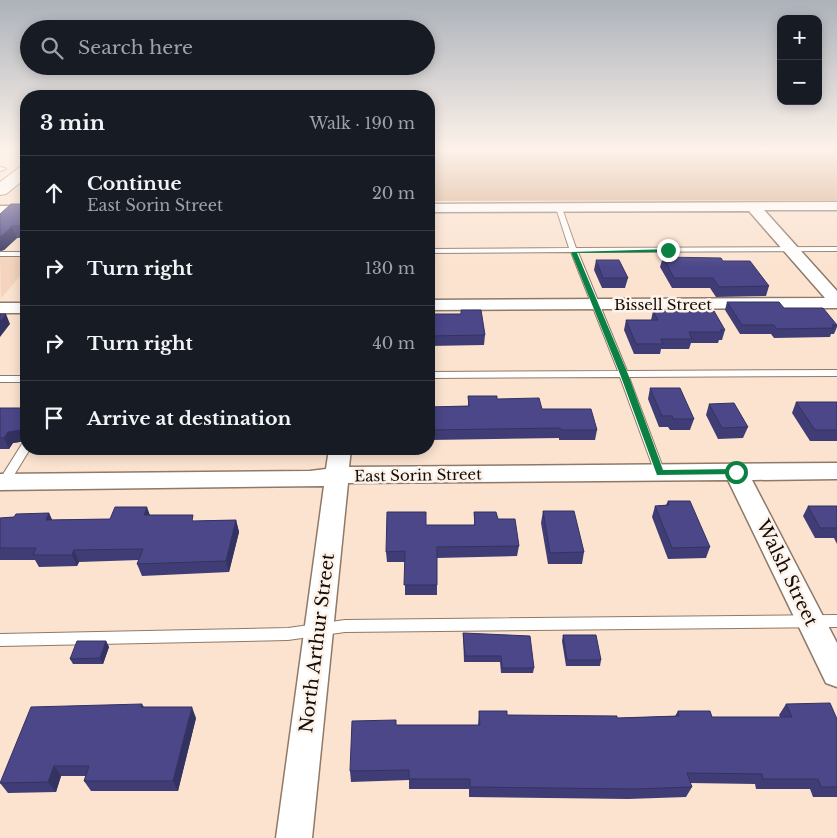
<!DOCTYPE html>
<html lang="en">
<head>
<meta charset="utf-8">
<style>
  :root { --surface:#171b24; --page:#20242c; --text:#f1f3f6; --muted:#9ea1a6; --line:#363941 }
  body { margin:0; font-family:"Libre Baskerville",serif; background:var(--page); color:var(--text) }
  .controls { position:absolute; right:15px; top:15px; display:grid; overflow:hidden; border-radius:10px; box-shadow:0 2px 12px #0003 }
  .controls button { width:45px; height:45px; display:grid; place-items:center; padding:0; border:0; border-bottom:1px solid var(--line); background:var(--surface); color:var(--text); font:25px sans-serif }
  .stop { position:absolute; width:15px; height:15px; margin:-11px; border:4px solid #0b8043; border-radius:50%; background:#fff }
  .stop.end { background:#0b8043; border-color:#fff; box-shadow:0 1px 5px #0008 }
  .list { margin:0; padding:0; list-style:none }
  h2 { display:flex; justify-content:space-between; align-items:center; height:65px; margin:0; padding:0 20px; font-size:21px }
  h2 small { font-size:16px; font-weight:400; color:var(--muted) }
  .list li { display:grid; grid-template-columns:32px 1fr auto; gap:15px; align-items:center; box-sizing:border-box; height:75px; padding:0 20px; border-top:1px solid var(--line) }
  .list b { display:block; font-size:19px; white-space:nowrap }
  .list p { margin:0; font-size:16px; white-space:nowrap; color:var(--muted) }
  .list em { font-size:16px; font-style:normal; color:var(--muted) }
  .icon { flex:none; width:28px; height:28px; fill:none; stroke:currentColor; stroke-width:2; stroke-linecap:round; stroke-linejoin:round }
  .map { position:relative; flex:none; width:837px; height:838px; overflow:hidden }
  .search { position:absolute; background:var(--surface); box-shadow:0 2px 12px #0003; left:20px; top:20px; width:415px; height:55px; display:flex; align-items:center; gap:12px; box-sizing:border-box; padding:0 18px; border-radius:28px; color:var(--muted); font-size:19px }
  .panel { position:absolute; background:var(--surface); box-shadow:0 2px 12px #0003; left:20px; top:90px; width:415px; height:365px; border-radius:20px }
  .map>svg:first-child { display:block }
  .built { fill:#f4d4bd }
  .green { fill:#d5ab8b }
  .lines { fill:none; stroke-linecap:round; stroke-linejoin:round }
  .lane-casing { stroke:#8f7968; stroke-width:2 }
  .street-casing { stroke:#8f7968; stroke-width:3 }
  .primary-casing { stroke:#8f7968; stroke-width:2 }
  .lane { fill:#fff; fill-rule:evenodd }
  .street { fill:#fff; fill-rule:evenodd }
  .primary { fill:#fff; fill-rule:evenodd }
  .wall { fill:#403d76 }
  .shaded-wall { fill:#343260 }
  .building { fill:#4b4789; stroke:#343260 }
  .route { fill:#0b8043 }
  .labels { text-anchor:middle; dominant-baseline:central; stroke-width:5; stroke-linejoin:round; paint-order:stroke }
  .street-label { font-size:15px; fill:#140c06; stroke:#fdf3eb }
  .near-street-label { font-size:18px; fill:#140c06; stroke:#fdf3eb }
</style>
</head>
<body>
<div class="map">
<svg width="837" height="838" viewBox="0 0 837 838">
  <rect width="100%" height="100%" fill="#fbe3d0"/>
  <path class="built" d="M0,256H26V269L1,298Z"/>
  <path class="green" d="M429,149H837V200L429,201Z"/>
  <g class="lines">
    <defs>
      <path id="lane" d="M0,167L5,168L6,169L0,171Z
        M559,206L562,208L576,248L837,247V251L578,252L627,371L837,370V376L629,377L665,473L664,476H656L655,473L620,377L429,378V372L618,371L571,252L429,253V249L569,248L556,208Z
        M0,252H26V256H0Z
        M0,376H26V382H0Z
        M26,443V449H30L8,485H0V479L22,444Z
        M837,615V627L345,632L288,640L0,646V634L288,628L345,620Z"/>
      <path id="street" d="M837,202V210H764L837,291V308L429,310V300L825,298L749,211L429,212V204Z
        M0,206H26V214H0Z
        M0,303H26V313H0Z
        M329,449H351L349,467L837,463V479L752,480L837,643V687L826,683L728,480L348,483L312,838H276L324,486L0,490V474L310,471L326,469Z"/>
      <path id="primary" d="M26,165V178L6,194L0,195V182L20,167Z"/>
    </defs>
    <use href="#lane" class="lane-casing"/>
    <use href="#street" class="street-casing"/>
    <use href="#primary" class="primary-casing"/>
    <use href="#lane" class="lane"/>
    <use href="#street" class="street"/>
    <use href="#primary" class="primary"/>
  </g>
  <path class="wall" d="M26,194V238H17L4,250L0,251L23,204Z
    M663,257L723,261L769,286L766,296L716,297L710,288H672L660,267Z
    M596,260L628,278L625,288H602L594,270Z
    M727,302L784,308L837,325V327L834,334H831L830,337L774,338L771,334H740L725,310Z
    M461,310L485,335L484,345L429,346V314H461Z
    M653,311L725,330L722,340H719L718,343H691L689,349H661L660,354H634L624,330L626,320H651Z
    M650,388L694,419L690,430H670L668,427H659L648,399Z
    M468,396L497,399L542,409L597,430L595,440H559V438L430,440L429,407L468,406Z
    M796,402H837V441H810L792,413Z
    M709,404L748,427L743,438L718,439L706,415Z
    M0,408H26V442V441L13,443L9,449H0Z
    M668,501L710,547L706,558L668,559L652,517L655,506L666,505Z
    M808,506H837V544L834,538H815L803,516Z
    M543,511L584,552L582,564H548L541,523Z
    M474,512L498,519L519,546L517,556L437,558V595H405V562H387L386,552L426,525H474Z
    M49,513L52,520L110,519L150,515L195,521L236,520L239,532L229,572L142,576L137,564L139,560L79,562L77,566L39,567L35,560H0V518L14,517Z
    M463,633L534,668L533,673H501L500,662H464Z
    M563,635L601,660L600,666H566L562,641Z
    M106,641L109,647L103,664H73L70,659Z
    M142,704L144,707L196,718L178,791H91L84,781L86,776H61L56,792L8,793L0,783Z
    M786,704L837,719V797H813L810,789H756L755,784L690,783L692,787L686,797L628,799L469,797V789H409V780L351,782L350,771L397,725H478L479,711L507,715L617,718L675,716L678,711L712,717H780L779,715Z"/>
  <path class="shaded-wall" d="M12,226L17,238L4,250L0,251V237Z
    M6,314L10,324L0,337V321Z
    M20,430L26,441L13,443L9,449L4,438L8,432Z
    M147,507L151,518L144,515Z
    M49,513L54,524L46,520Z
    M236,520L239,532L229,572L226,561Z
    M74,550L79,562L77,566L72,555Z
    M106,641L109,647L103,664L100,658Z
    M192,707L196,718L178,791L173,781Z
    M54,766L61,776L56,792L48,782Z"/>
  <path class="building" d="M24,191L26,194V226H12L0,237V214L11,204H23Z
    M663,257L721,258L723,261H750L769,286L719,287L713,278H674Z
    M596,260H619L628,278H603Z
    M727,302H779L784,308H823L837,325H832L834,328L777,329L774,325H742Z
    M461,310H481L485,335L429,336V314H461Z
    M653,311H714L725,330H720L722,332H689L692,339H661L663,344H636L626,320H658Z
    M0,314H6L0,321Z
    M650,388H680L694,419H673L672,416H662Z
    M468,396H497V399L539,398L542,409H591L597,430H561L560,428L430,430L429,407L469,406Z
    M796,402H837V430H815Z
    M734,403L748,427L722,428L709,404Z
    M0,408H26V432H23L20,430L8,432L4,438H0Z
    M668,501H690L710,547L672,548L655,506L669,505Z
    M808,506H837V528H820Z
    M115,507H147L144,515H193L192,521L236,520L226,561L137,564L143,549L74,550L72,555H33L36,548H0V518L14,517L16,514L49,513L46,520L110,519Z
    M543,511H574L584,552L550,553Z
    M387,512H426V525H475L474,512H496L498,519H515L519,546L437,547V585H404L405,551L386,552Z
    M463,633L530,636L534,668H502L501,656H465Z
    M563,635H596L601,660H567Z
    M77,641H106L100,658L70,659Z
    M830,703L837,719V787H821L818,779H763L762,774L687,773L692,787L633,789L470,787V779H409V770L350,771L352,721L396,720V725H480L479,711H507V715L617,716V718L679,716L678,711H710L712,717H792L786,704Z
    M142,704L141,707H192L173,781H84L89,766H54L48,782L0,783L31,707Z"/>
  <linearGradient id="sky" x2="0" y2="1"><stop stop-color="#acb2ba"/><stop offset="0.56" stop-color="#fdf2ea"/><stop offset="1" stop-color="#fdf2ea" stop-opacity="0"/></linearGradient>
  <rect width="837" height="266" fill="url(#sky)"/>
  <path class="route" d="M670,249L668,252L577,253L628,374L663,470L736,469L741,472L739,474L657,475L620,374L571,252Z"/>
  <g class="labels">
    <g class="street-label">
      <text x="663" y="304">Bissell Street</text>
      <text transform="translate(418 475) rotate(-1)">East Sorin Street</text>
    </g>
    <g class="near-street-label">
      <text transform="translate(787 573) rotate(64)">Walsh Street</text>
      <text transform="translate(317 643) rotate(-83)">North Arthur Street</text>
    </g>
  </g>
</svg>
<div class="controls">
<button>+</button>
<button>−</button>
</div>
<div class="stop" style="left:736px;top:472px"></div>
<div class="stop end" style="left:668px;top:250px"></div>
<div class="search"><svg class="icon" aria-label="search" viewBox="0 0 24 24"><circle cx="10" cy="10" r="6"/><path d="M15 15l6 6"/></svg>Search here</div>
<section class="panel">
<h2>3 min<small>Walk · 190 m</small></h2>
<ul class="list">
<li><svg class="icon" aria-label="ahead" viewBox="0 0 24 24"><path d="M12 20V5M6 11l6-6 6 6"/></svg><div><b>Continue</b><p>East Sorin Street</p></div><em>20 m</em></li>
<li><svg class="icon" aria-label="right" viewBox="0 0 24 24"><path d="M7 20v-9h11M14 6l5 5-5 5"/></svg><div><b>Turn right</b></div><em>130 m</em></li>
<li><svg class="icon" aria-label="right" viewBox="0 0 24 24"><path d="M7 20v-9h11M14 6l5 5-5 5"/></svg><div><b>Turn right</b></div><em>40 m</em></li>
<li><svg class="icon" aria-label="arrive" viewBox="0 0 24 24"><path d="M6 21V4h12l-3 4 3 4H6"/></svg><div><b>Arrive at destination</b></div></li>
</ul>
</section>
</div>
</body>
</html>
